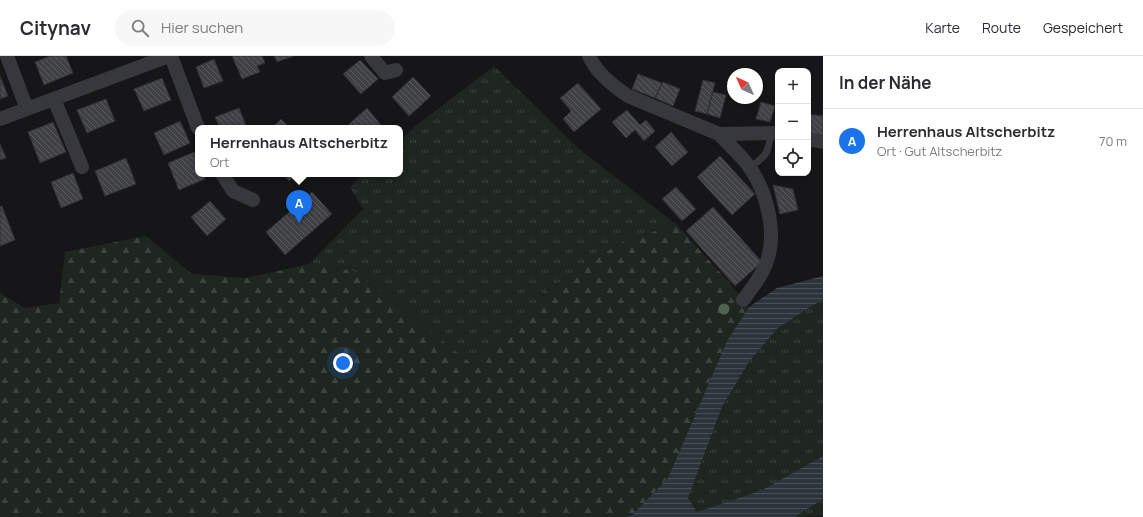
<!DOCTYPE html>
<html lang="de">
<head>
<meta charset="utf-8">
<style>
  :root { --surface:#fff; --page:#f7f7f7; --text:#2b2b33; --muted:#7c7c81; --line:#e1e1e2; --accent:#1a73e8 }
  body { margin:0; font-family:Manrope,sans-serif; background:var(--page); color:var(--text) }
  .controls { position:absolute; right:12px; top:12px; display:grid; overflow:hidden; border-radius:8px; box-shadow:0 1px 3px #0004 }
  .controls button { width:36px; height:36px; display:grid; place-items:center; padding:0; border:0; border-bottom:1px solid var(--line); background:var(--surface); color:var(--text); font:20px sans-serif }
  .compass { position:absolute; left:727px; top:12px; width:36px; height:36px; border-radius:50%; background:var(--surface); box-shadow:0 1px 3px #0004; rotate:315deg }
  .you { position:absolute; left:343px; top:307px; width:14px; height:14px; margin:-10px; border:3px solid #fff; border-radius:50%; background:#1a73e8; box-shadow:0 0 0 6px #1a73e833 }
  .badge { display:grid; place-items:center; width:26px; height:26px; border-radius:50%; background:var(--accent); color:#fff; font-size:13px; font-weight:700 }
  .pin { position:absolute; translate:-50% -33px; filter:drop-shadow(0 1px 2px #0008) }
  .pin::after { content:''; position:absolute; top:21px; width:14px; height:12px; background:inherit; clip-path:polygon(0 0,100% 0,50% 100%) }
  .popup { position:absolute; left:195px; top:69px; width:208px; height:52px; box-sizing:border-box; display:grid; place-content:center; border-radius:8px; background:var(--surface); filter:drop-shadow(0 1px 3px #0005); font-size:13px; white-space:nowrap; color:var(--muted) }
  .popup b { font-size:15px; color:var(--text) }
  .popup::after { content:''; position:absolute; left:50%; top:100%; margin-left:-8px; border:8px solid transparent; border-top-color:var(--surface) }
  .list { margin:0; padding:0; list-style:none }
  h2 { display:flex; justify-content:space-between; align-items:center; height:52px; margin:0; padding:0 16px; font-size:17px }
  h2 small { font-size:13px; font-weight:400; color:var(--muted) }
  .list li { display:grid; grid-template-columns:26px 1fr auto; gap:12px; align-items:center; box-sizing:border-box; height:64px; padding:0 16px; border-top:1px solid var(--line) }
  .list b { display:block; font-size:15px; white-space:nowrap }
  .list p { margin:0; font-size:13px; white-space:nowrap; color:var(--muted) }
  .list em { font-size:13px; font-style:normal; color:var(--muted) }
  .icon { flex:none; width:22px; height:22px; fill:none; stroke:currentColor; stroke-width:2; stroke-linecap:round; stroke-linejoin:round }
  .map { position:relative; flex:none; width:823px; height:461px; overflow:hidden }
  header { display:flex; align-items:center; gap:24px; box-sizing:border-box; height:56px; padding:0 20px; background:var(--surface); border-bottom:1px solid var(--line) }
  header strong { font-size:19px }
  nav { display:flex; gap:22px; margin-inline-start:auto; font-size:14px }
  .search { width:280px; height:36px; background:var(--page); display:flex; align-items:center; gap:10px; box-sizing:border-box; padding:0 14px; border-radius:22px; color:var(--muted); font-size:15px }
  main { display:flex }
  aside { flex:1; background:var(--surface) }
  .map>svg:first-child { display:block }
  .grass { fill:url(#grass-tufts) }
  .forest { fill:url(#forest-firs) }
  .water { fill:url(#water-rules) }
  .building { fill:url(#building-back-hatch); stroke:#303034 }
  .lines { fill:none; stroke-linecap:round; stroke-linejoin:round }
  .service { stroke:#37383d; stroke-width:7 }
  .minor { stroke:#37383d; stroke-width:14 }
  .tree { fill:#506452 }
</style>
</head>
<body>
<header>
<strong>Citynav</strong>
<div class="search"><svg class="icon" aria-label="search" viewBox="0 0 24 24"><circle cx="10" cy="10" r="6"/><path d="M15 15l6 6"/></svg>Hier suchen</div>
<nav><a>Karte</a><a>Route</a><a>Gespeichert</a></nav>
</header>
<main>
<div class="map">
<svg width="823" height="461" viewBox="0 0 823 461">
  <defs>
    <pattern id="grass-tufts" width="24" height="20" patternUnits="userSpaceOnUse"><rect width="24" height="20" fill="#1e261f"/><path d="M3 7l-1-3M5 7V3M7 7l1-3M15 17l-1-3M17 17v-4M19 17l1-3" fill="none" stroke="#3c433d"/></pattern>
    <pattern id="forest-firs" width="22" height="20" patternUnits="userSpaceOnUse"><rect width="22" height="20" fill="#1e261f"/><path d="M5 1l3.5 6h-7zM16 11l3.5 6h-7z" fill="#3c433d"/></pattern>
    <pattern id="water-rules" width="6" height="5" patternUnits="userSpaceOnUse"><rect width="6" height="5" fill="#2c353c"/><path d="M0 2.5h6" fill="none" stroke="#485056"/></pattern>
    <pattern id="building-back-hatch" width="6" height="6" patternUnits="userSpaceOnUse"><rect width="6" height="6" fill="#404145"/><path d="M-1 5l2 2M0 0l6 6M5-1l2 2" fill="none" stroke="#595a5e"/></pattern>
  </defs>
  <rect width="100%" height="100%" fill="#161618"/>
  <path class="grass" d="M494,10L579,93L676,168L620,187L546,235L477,312L354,215L309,208L363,153L350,131L363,118H400V85L413,72Z
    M823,245V400L760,435L697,456L688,442L722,351L749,306L778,272L815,248Z
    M823,443V460L795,461Z"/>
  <path class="forest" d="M676,168L727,224L749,251L727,285L668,422L632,459L624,461H0V237L25,252L59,247L65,196L146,180L192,218L246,222L309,208L354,215L477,312L546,235L620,187Z"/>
  <path class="water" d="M823,220V245L815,248L778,272L749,306L722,351L688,442L697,456L760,435L823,400V443L795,461H624L632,459L668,422L727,285L749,251L777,232Z"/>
  <path class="building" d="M50,0H66L73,17L44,29L35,6Z
    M232,0H262L265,7L257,10L260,16L242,23Z
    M274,0H294L277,6Z
    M214,3L223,25L204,32L196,11Z
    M360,4L378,23L361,38L343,18Z
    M638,18L662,27L655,42L632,33Z
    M0,20L8,40L0,43Z
    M413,21L431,40L409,60L392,41Z
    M162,22L171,44L144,55L134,33Z
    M703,24L715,27L707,58L695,55Z
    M663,26L680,33L673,50L655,42Z
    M578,27L601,53L574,76L563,63L571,55L560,42Z
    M713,36L726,39L720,62L707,58Z
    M106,43L115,65L87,77L77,54Z
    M761,46L775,50L770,66L756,63Z
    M239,52L247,72H220L215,61Z
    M367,52L381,69L378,72H349L347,70Z
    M627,54L640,69L646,64L655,75L644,85L635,74L626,82L612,66Z
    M808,58L823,60V79L808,77Z
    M281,63L290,72H272Z
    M180,65L190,87L164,99L154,77Z
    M53,66L66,96L40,107L28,76Z
    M671,76L688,96L672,110L655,91Z
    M0,88L6,102L0,104Z
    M194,96L198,106V118H203L205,123L179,134L168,107Z
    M720,100L755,138L732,159L697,121Z
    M126,102L136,128L105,140L95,115Z
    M73,117L83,143L61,152L51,126Z
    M283,118H297L289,125Z
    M773,129L793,133L798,154L780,158Z
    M676,131L696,153L682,165L662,143Z
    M312,136L332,158L285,199L266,176Z
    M210,145L226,163L207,180L191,161Z
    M2,150L15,184L0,190V151Z
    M713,151L762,206L735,230L686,175Z"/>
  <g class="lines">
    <path class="service" d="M750,111C767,100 768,97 771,77"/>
    <path class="minor" d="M7,0L27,53
      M171,0L198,72
      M371,0L385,17L396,14
      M589,0C596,16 613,30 628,40L719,78L778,77
      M54,43L82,111
      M0,63L169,0
      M719,78C729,89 742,100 750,112C767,136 777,177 767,205C762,220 752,232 743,244
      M808,83L823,86
      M222,118L233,135L253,144"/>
  </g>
  <circle class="tree" cx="724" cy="253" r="5.5"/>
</svg>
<div class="controls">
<button>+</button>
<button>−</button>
<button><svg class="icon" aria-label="locate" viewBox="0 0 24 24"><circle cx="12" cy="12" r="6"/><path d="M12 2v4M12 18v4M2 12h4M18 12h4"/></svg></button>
</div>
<svg class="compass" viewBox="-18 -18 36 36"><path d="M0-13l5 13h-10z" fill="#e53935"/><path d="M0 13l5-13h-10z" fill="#7c7c81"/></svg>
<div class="you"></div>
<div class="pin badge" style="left:299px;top:167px">A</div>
<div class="popup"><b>Herrenhaus Altscherbitz</b>Ort</div>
</div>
<aside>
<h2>In der Nähe<small></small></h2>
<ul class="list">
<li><span class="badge">A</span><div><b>Herrenhaus Altscherbitz</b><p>Ort · Gut Altscherbitz</p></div><em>70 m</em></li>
</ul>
</aside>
</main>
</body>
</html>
